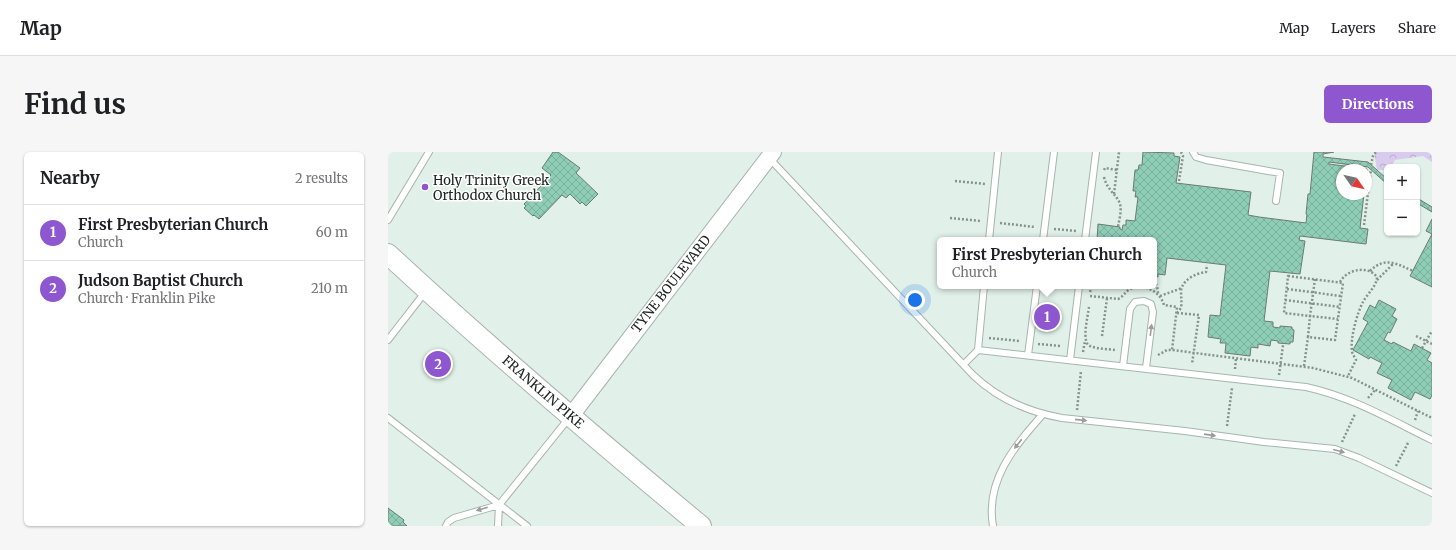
<!DOCTYPE html>
<html lang="en">
<head>
<meta charset="utf-8">
<style>
  :root { --surface:#fff; --page:#f6f6f6; --text:#202124; --muted:#757577; --line:#e0e0e0; --accent:#8e57cf }
  body { margin:0; font-family:Merriweather,serif; background:var(--page); color:var(--text) }
  .controls { position:absolute; right:12px; top:12px; display:grid; overflow:hidden; border-radius:6px; box-shadow:0 1px 3px #0004 }
  .controls button { width:36px; height:36px; display:grid; place-items:center; padding:0; border:0; border-bottom:1px solid var(--line); background:var(--surface); color:var(--text); font:20px sans-serif }
  .compass { position:absolute; left:948px; top:12px; width:36px; height:36px; border-radius:50%; background:var(--surface); box-shadow:0 1px 3px #0004; rotate:124deg }
  .you { position:absolute; left:527px; top:148px; width:14px; height:14px; margin:-10px; border:3px solid #fff; border-radius:50%; background:#1a73e8; box-shadow:0 0 0 6px #1a73e833 }
  .badge { display:grid; place-items:center; width:26px; height:26px; border-radius:50%; background:var(--accent); color:#fff; font-size:13px; font-weight:700 }
  .pin { position:absolute; translate:-50% -50%; border:2px solid #fff; box-shadow:0 1px 4px #0006 }
  .popup { position:absolute; left:549px; top:85px; width:220px; height:52px; box-sizing:border-box; display:grid; place-content:center; border-radius:6px; background:var(--surface); filter:drop-shadow(0 1px 3px #0005); font-size:13px; white-space:nowrap; color:var(--muted) }
  .popup b { font-size:15px; color:var(--text) }
  .popup::after { content:''; position:absolute; left:50%; top:100%; margin-left:-8px; border:8px solid transparent; border-top-color:var(--surface) }
  .list { margin:0; padding:0; list-style:none }
  h2 { display:flex; justify-content:space-between; align-items:center; height:52px; margin:0; padding:0 16px; font-size:17px }
  h2 small { font-size:13px; font-weight:400; color:var(--muted) }
  .list li { display:grid; grid-template-columns:26px 1fr auto; gap:12px; align-items:center; box-sizing:border-box; height:56px; padding:0 16px; border-top:1px solid var(--line) }
  .list b { display:block; font-size:15px; white-space:nowrap }
  .list p { margin:0; font-size:13px; white-space:nowrap; color:var(--muted) }
  .list em { font-size:13px; font-style:normal; color:var(--muted) }
  .map { position:relative; flex:none; width:1044px; height:374px; overflow:hidden; border-radius:6px }
  header { display:flex; align-items:center; gap:24px; box-sizing:border-box; height:56px; padding:0 20px; background:var(--surface); border-bottom:1px solid var(--line) }
  header strong { font-size:19px }
  nav { display:flex; gap:22px; margin-inline-start:auto; font-size:14px }
  .intro { display:flex; align-items:center; justify-content:space-between; box-sizing:border-box; height:96px; padding:0 24px }
  h1 { margin:0; font-size:28px }
  .button { padding:10px 18px; border-radius:6px; background:var(--accent); color:#fff; font-size:14px; font-weight:700 }
  main { display:flex; gap:24px; padding:0 24px }
  aside { flex:1; background:var(--surface); border-radius:6px; box-shadow:0 1px 3px #0004 }
  .map>svg:first-child { display:block }
  .forest { fill:url(#forest-crowns) }
  .building { fill:url(#building-cross-hatch); stroke:#6c7a74 }
  .lines { fill:none; stroke-linecap:round; stroke-linejoin:round }
  .service-casing { stroke:#a6b5ae; stroke-width:8 }
  .tertiary-casing { stroke:#a6b5ae; stroke-width:18 }
  .primary-casing { stroke:#a6b5ae; stroke-width:22 }
  .path { stroke:#86928c; stroke-width:2.5; stroke-dasharray:2 2; stroke-linecap:butt }
  .service { stroke:#fff; stroke-width:6 }
  .tertiary { stroke:#fff; stroke-width:16 }
  .primary { stroke:#fff; stroke-width:20 }
  .oneway { fill:#9b9d9c }
  .poi-dot { fill:#8e57cf; stroke:#fff; stroke-width:1.5 }
  .labels { text-anchor:middle; dominant-baseline:central; stroke-width:3; stroke-linejoin:round; paint-order:stroke }
  .poi-label { font-size:13px; fill:#202623; stroke:#fff; text-anchor:start }
  .street-label { font-size:13px; fill:#202623; stroke:#fff }
</style>
</head>
<body>
<header>
<strong>Map</strong>
<nav><a>Map</a><a>Layers</a><a>Share</a></nav>
</header>
<div class="intro"><h1>Find us</h1><a class="button">Directions</a></div>
<main>
<aside>
<h2>Nearby<small>2 results</small></h2>
<ul class="list">
<li><span class="badge">1</span><div><b>First Presbyterian Church</b><p>Church</p></div><em>60 m</em></li>
<li><span class="badge">2</span><div><b>Judson Baptist Church</b><p>Church · Franklin Pike</p></div><em>210 m</em></li>
</ul>
</aside>
<div class="map">
<svg width="1044" height="374" viewBox="0 0 1044 374">
  <defs>
    <pattern id="forest-crowns" width="20" height="18" patternUnits="userSpaceOnUse"><rect width="20" height="18" fill="#d8cbee"/><path d="M2 6a3 3 0 1 1 6 0M12 15a3 3 0 1 1 6 0" fill="none" stroke="#b9aecc"/></pattern>
    <pattern id="building-cross-hatch" width="8" height="8" patternUnits="userSpaceOnUse"><rect width="8" height="8" fill="#8fceb6"/><path d="M0 0l8 8M0 8l8-8" fill="none" stroke="#7bb19c"/></pattern>
  </defs>
  <rect width="100%" height="100%" fill="#e1f1ea"/>
  <path class="forest" d="M986,0H1044V10L1035,4L1007,8L1003,15H999V18H989Z"/>
  <path class="building" d="M165,0H170L192,16L188,21L210,42L198,54L194,50L192,52L182,42L178,46L174,43L151,67L146,63L145,64L136,56L138,54L136,52L153,34V26L161,25L163,23L154,16Z
    M755,0L786,1V4L792,5L788,31L863,40L860,63L871,65L918,71L919,62H918L920,42H922L926,0H946L935,2V5L980,10L999,27V32L980,15L941,10V12L979,17L978,27V18H954V42H976L972,76L980,77L978,92L912,84L911,88L917,89L912,122L882,119L876,169L885,170V175L892,176V174L904,175V177L906,178L905,190H902V192L890,191V189L883,188L882,194L870,192V196L863,195L862,204L837,201L838,191H832L833,187L820,185L822,163L832,164L838,113L779,106L777,123L770,122V125L766,124V88H709L710,72L732,75V77L734,78L735,73H738V68L747,69L750,45H747L748,39H745L747,18H750L751,13H754Z
    M1029,46L1044,55V60L1029,51Z
    M1044,67V135L1022,124L1044,82L1038,79Z
    M991,148L1008,157L1004,164L1009,167L1002,181L1000,180L996,188L1004,192L1005,190L1023,199L1026,192L1043,201L1039,208L1044,211V243L1042,247L1027,240L1023,248L1000,236L1004,228L989,221L994,211L982,205L981,207L965,198L980,170L975,167L982,153L987,156Z
    M0,356L16,368L15,370L19,374H0Z"/>
  <g class="lines">
    <defs>
      <path id="service" d="M805,0L808,5L818,8L892,21L888,49
        M382,7L585,223C610,247 640,260 674,266L797,279L876,290L947,297L971,306L1044,341
        M0,68L41,0
        M601,88L610,0
        M655,88L666,0
        M697,88L708,0
        M0,188L38,139
        M590,198L918,235C964,245 1003,268 1044,288
        M640,203L649,134
        M682,208L691,134
        M576,212L590,198L596,134
        M735,214L742,157L747,150L756,149L763,152L765,160L758,216
        M0,266L139,374
        M111,353L181,266
        M58,374L60,370L66,366L111,353L110,374
        M605,374C597,328 627,294 655,262"/>
      <path id="tertiary" d="M182,265L385,0"/>
      <path id="primary" d="M0,102C101,196 207,286 313,374"/>
    </defs>
    <use href="#service" class="service-casing"/>
    <use href="#tertiary" class="tertiary-casing"/>
    <use href="#primary" class="primary-casing"/>
    <path class="path" d="M983,13L985,4L988,0
      M716,18L717,16L729,18
      M716,25C719,38 729,43 732,52C734,59 731,68 730,75
      M567,29L598,32
      M791,29L795,4L793,0
      M726,42L731,0
      M562,66L593,69
      M612,71L647,75
      M976,73L983,17
      M666,77L689,79
      M982,119C997,104 1009,112 1025,119
      M900,124L955,131L947,188L920,185L922,164L896,161Z
      M927,127L922,164L950,167
      M766,128L769,134L770,141
      M989,128L1006,111
      M952,130C959,117 980,113 989,125C989,134 979,142 975,150C969,161 962,187 964,199C964,202 967,205 968,208L960,224
      M899,137L953,144
      M702,140L704,134
      M702,144L730,147C735,145 737,140 742,137C756,131 772,139 776,153L789,155L784,198
      M772,144L794,136
      M897,148L952,155
      M701,155C700,164 693,191 702,194C709,197 720,197 727,198
      M789,161L811,163L804,212
      M789,161L793,156C794,150 793,145 793,139C794,128 808,121 818,120L819,113
      M714,184L719,146
      M1028,184L1044,192
      M601,186L632,189
      M650,192L673,194
      M1034,196L1044,179
      M695,200L697,189
      M770,203L779,198H784L925,216L964,226L1044,266
      M916,214L920,185
      M847,217L848,206
      M891,223L895,193
      M980,246L988,237
      M689,258L693,219
      M1027,268L1030,259
      M839,274L844,236
      M954,290L967,262
      M1008,314L1021,289"/>
    <use href="#service" class="service"/>
    <use href="#tertiary" class="tertiary"/>
    <use href="#primary" class="primary"/>
  </g>
  <defs><path id="oneway-solid" d="M-6-.8H1V-3.2L6.5 0L1 3.2V.8H-6Z"/></defs>
  <g class="oneway">
    <use href="#oneway-solid" transform="translate(763 178) rotate(-83)"/>
    <use href="#oneway-solid" transform="translate(693 268) rotate(6)"/>
    <use href="#oneway-solid" transform="translate(822 283) rotate(8)"/>
    <use href="#oneway-solid" transform="translate(630 292) rotate(128)"/>
    <use href="#oneway-solid" transform="translate(951 299) rotate(15)"/>
    <use href="#oneway-solid" transform="translate(94 357) rotate(164)"/>
  </g>
  <circle class="poi-dot" cx="37" cy="35" r="4"/>
  <g class="labels">
    <g class="poi-label">
      <text x="45" y="28">Holy Trinity Greek<tspan x="45" dy="15">Orthodox Church</tspan></text>
    </g>
    <g class="street-label">
      <text transform="translate(283 132) rotate(-52)">TYNE BOULEVARD</text>
      <text transform="translate(155 240) rotate(41)">FRANKLIN PIKE</text>
    </g>
  </g>
</svg>
<div class="controls">
<button>+</button>
<button>−</button>
</div>
<svg class="compass" viewBox="-18 -18 36 36"><path d="M0-13l5 13h-10z" fill="#e53935"/><path d="M0 13l5-13h-10z" fill="#757577"/></svg>
<div class="you"></div>
<div class="pin badge" style="left:659px;top:165px">1</div>
<div class="popup"><b>First Presbyterian Church</b>Church</div>
<div class="pin badge" style="left:50px;top:212px">2</div>
</div>
</main>
</body>
</html>
